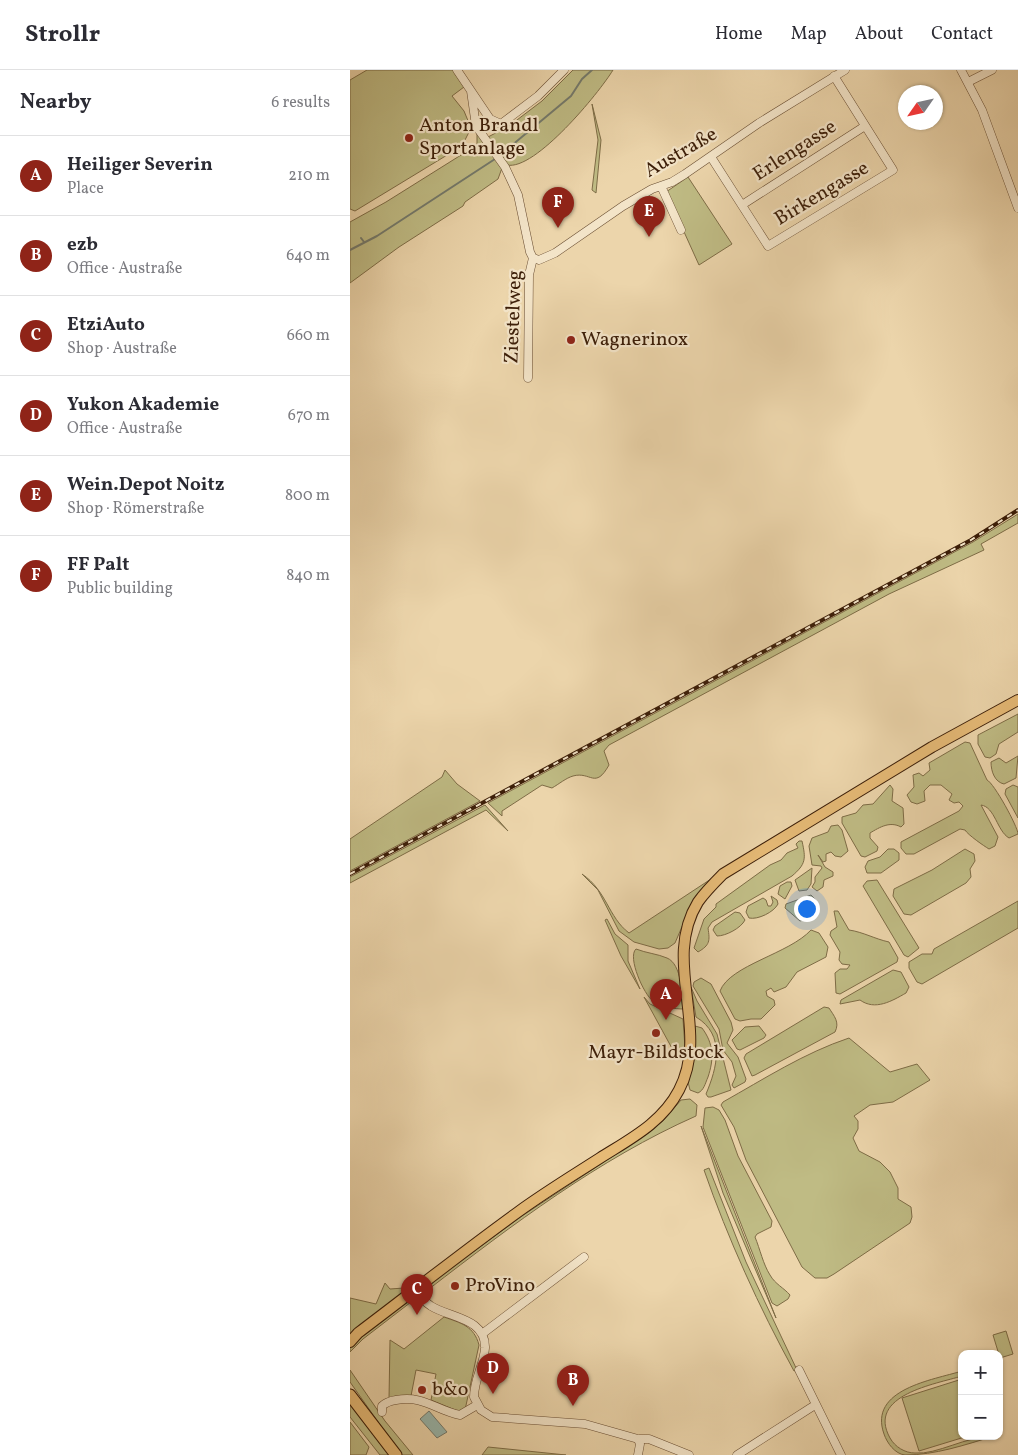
<!DOCTYPE html>
<html lang="en">
<head>
<meta charset="utf-8">
<style>
  :root { --surface:#fff; --page:#f7f7f7; --text:#2b2b33; --muted:#7c7c81; --line:#e1e1e2; --accent:#8f2418 }
  body { margin:0; font-family:Vollkorn,serif; background:var(--page); color:var(--text) }
  .controls { position:absolute; right:15px; bottom:15px; display:grid; overflow:hidden; border-radius:10px; box-shadow:0 1px 4px #0004 }
  .controls button { width:45px; height:45px; display:grid; place-items:center; padding:0; border:0; border-bottom:1px solid var(--line); background:var(--surface); color:var(--text); font:25px sans-serif }
  .compass { position:absolute; left:548px; top:15px; width:45px; height:45px; border-radius:50%; background:var(--surface); box-shadow:0 1px 4px #0004; rotate:236deg }
  .you { position:absolute; left:456px; top:838px; width:18px; height:18px; margin:-12px; border:4px solid #fff; border-radius:50%; background:#1a73e8; box-shadow:0 0 0 8px #1a73e833 }
  .badge { display:grid; place-items:center; width:32px; height:32px; border-radius:50%; background:var(--accent); color:#fff; font-size:16px; font-weight:700 }
  .pin { position:absolute; translate:-50% -41px; filter:drop-shadow(0 1px 2px #0008) }
  .pin::after { content:''; position:absolute; top:26px; width:18px; height:15px; background:inherit; clip-path:polygon(0 0,100% 0,50% 100%) }
  .list { margin:0; padding:0; list-style:none }
  h2 { display:flex; justify-content:space-between; align-items:center; height:65px; margin:0; padding:0 20px; font-size:21px }
  h2 small { font-size:16px; font-weight:400; color:var(--muted) }
  .list li { display:grid; grid-template-columns:32px 1fr auto; gap:15px; align-items:center; box-sizing:border-box; height:80px; padding:0 20px; border-top:1px solid var(--line) }
  .list b { display:block; font-size:19px; white-space:nowrap }
  .list p { margin:0; font-size:16px; white-space:nowrap; color:var(--muted) }
  .list em { font-size:16px; font-style:normal; color:var(--muted) }
  .map { position:relative; flex:none; width:668px; height:1385px; overflow:hidden }
  header { display:flex; align-items:center; gap:30px; box-sizing:border-box; height:70px; padding:0 25px; background:var(--surface); border-bottom:1px solid var(--line) }
  header strong { font-size:24px }
  nav { display:flex; gap:28px; margin-inline-start:auto; font-size:18px }
  main { display:flex }
  aside { flex:1; background:var(--surface) }
  .map>svg:first-child { display:block }
  .green { fill:#bfbb84; stroke:#7e6c46 }
  .water { fill:#99b8ae; stroke:#747a6c }
  .lines { fill:none; stroke-linecap:round; stroke-linejoin:round }
  .stream { stroke:#747a6c; stroke-width:2 }
  .minor-casing { stroke:#684c31; stroke-width:9 }
  .major-casing { stroke:#3c1e08; stroke-width:12 }
  .highway-casing { stroke:#3c1e08; stroke-width:13 }
  .minor { stroke:#f3e4c8; stroke-width:8 }
  .major { stroke:#e6ba76; stroke-width:10 }
  .highway { stroke:#e6ba76; stroke-width:11 }
  .rail-casing { stroke:#3c1e08; stroke-width:4 }
  .rail { stroke:#f3e4c8; stroke-width:2; stroke-dasharray:5.5; stroke-linecap:butt }
  .poi-dot { fill:#8f2418; stroke:#f3e4c8; stroke-width:2 }
  .labels { text-anchor:middle; dominant-baseline:central; stroke-width:4.5; stroke-linejoin:round; paint-order:stroke }
  .poi-label { font-size:20px; fill:#3c1e08; stroke:#f3e4c8; text-anchor:start }
  .street-label { font-size:20px; fill:#3c1e08; stroke:#f3e4c8 }
</style>
</head>
<body>
<header>
<strong>Strollr</strong>
<nav><a>Home</a><a>Map</a><a>About</a><a>Contact</a></nav>
</header>
<main>
<aside>
<h2>Nearby<small>6 results</small></h2>
<ul class="list">
<li><span class="badge">A</span><div><b>Heiliger Severin</b><p>Place</p></div><em>210 m</em></li>
<li><span class="badge">B</span><div><b>ezb</b><p>Office · Austraße</p></div><em>640 m</em></li>
<li><span class="badge">C</span><div><b>EtziAuto</b><p>Shop · Austraße</p></div><em>660 m</em></li>
<li><span class="badge">D</span><div><b>Yukon Akademie</b><p>Office · Austraße</p></div><em>670 m</em></li>
<li><span class="badge">E</span><div><b>Wein.Depot Noitz</b><p>Shop · Römerstraße</p></div><em>800 m</em></li>
<li><span class="badge">F</span><div><b>FF Palt</b><p>Public building</p></div><em>840 m</em></li>
</ul>
</aside>
<div class="map">
<svg width="668" height="1385" viewBox="0 0 668 1385">
  <rect width="100%" height="100%" fill="#ecd5ab"/>
  <filter id="stains"><feTurbulence type="fractalNoise" baseFrequency=".004" numOctaves="4"/><feColorMatrix values="0 0 0 0 .2 0 0 0 0 .09 0 0 0 0 .02 0 0 0 .5 -.17"/></filter>
  <radialGradient id="worn" r=".72"><stop offset=".6" stop-color="#630" stop-opacity="0"/><stop offset="1" stop-color="#630" stop-opacity=".3"/></radialGradient>
  <path class="green" d="M17,0H103L114,17L102,26L114,41L121,58L112,76L5,141L0,139V10Z
    M223,0H263C249,23 185,101 157,95L138,67L159,56L192,31Z
    M242,34L251,70L246,123L242,120L248,70Z
    M127,63L152,98L148,109L115,132L113,136L49,177L0,213V152L36,132L127,75Z
    M338,107L382,174L349,195L316,122Z
    M668,444V453L631,474L634,480L539,524L259,675L254,681L259,695C245,720 241,701 223,706C216,708 209,714 202,718L192,715L152,741V746L138,733L623,472Z
    M668,644V662L649,674L646,684L640,688L635,687L628,674V665Z
    M615,672L620,673L637,710C644,713 668,757 668,764L659,768C647,761 645,737 631,735L648,767L645,776L639,779C634,776 618,765 615,760L610,759L564,784H556L551,778V772L609,741L613,736L609,732L604,733L599,730L602,724L591,715H580L574,721L575,731L567,734L561,732L557,725L564,717L563,705L569,703L573,706L580,700L579,693Z
    M668,686L666,708L654,714C645,712 641,702 641,692L649,688L656,693Z
    M95,700L107,714L130,731L0,801V769L92,707Z
    M540,715L543,719L542,731L553,738L554,754L551,757C540,751 530,757 520,763V768L528,777L527,781L515,787L511,786L492,753V747L506,743L513,735L523,734Z
    M663,715L668,717V748L655,724L656,719Z
    M135,735L158,761L136,740L0,813V807Z
    M488,755L492,760L498,781L491,787L485,786L481,782L476,784V791L473,792L468,785L475,797L483,802V806L474,810L473,817L467,821L462,817L465,812V807L472,798L471,796L462,795L459,776L462,768L478,762L481,756Z
    M449,771H452C456,789 456,794 442,806L362,852L358,858C360,871 360,875 348,882L344,878L354,849L366,837V834L420,795L431,790L437,783L448,778L446,774Z
    M538,779H544L549,783V790L531,803H517L515,797L518,791L530,787Z
    M615,779L624,784L625,791L620,799L621,807L616,813L561,845L554,844L543,826L544,819L582,800Z
    M462,798L461,814L457,820L449,821L445,810Z
    M232,804C257,821 258,847 279,863L361,809L343,831L325,873L318,878L309,879L284,872L269,861L248,820Z
    M527,810L569,878L558,887L554,885L513,816L517,811Z
    M437,812H441L442,816L435,829L428,824L430,816Z
    M461,825L466,830V836L460,848L450,851L435,838L436,834Z
    M421,826L427,830L428,834C424,842 408,850 399,848L396,842L398,836L413,828L416,830L418,836H421L423,832Z
    M668,831V858L572,914L567,912L559,898V892L572,884H582L584,879Z
    M484,841H488L499,860C513,862 525,869 539,872L548,888L547,892L490,924L486,923L485,903L490,899H497L500,895L492,894L489,890L490,882L480,865L481,861L487,857Z
    M385,842L390,843L395,850C391,858 376,866 367,866L363,860L365,856Z
    M257,849L265,864L278,875V891L290,919L271,886L255,850Z
    M461,860L469,863L478,877L476,887L447,902L436,917L424,922L421,918L416,921L417,926L424,930L425,935L411,949H401L390,951L385,949L370,921C380,895 439,884 461,860Z
    M286,879C296,883 308,884 317,888C332,894 332,926 334,939C324,939 312,937 303,931C294,925 277,887 286,879Z
    M543,900L551,902L559,917L556,923C542,931 525,941 510,930L490,934L491,930Z
    M351,908L361,914L381,952L383,960L377,973L388,987L396,1009L395,1012L384,1018L382,1015L386,1006L382,992L373,980L369,959L343,916L344,912Z
    M341,917L347,931L367,964L381,1020L361,1027H358L356,1024C367,998 376,965 346,947Z
    M294,927L300,934L333,949L335,978L324,982Z
    M474,937L479,938C484,946 490,952 485,962L405,1005L402,1006L394,988L396,984Z
    M345,956L352,958C364,974 364,989 358,1007C355,1014 354,1020 348,1023L340,1020L338,1012L345,983Z
    M409,956L416,965L414,968L390,980L387,979L382,970L395,957Z
    M499,968L540,1002L567,994L580,1010L543,1032L520,1035L504,1046L508,1051V1059L503,1068L509,1081L530,1092L540,1102L548,1118V1129L561,1137L562,1147L560,1153L484,1204L477,1208H465L452,1197L396,1090L384,1057L371,1035L373,1032C414,1009 454,983 499,968Z
    M340,1029L347,1035L346,1046C249,1089 162,1155 79,1219L83,1211L172,1146L298,1063L314,1050L331,1030Z
    M363,1037L369,1040L375,1050L388,1086L422,1151L421,1157L407,1164L405,1167C410,1179 413,1194 420,1205C425,1214 434,1218 440,1225L438,1229L427,1236L422,1233L353,1057L355,1038Z
    M351,1056L426,1248L373,1123Z
    M359,1098L396,1192L447,1300L444,1301C409,1237 378,1169 354,1100Z
    M35,1213L40,1219L54,1218L57,1220L0,1264V1228L26,1234Z
    M65,1229L13,1269L0,1282V1276L58,1231Z
    M94,1247C111,1253 124,1256 129,1275L115,1340L110,1342L81,1330L86,1304L66,1300L61,1326L39,1329L40,1270L54,1279Z
    M656,1261L663,1284L650,1288L643,1265Z
    M0,1300L35,1351L63,1385H52L45,1376L0,1312Z
    M612,1301V1306C586,1314 516,1325 540,1368C545,1377 555,1383 565,1383C587,1385 616,1366 644,1366C615,1375 585,1385 555,1385C545,1384 537,1373 534,1364C518,1319 583,1310 612,1301Z
    M612,1309V1366H618L569,1381L552,1328Z
    M0,1333L41,1385H30L0,1347Z
    M0,1352L19,1377L16,1385H0Z
    M138,1377L216,1385H132Z"/>
  <path class="water" d="M79,1341L97,1362L87,1368L70,1349Z"/>
  <g class="lines">
    <path class="stream" d="M149,86L221,26L232,9L242,0
      M11,168L14,172
      M0,180L27,166L145,89"/>
    <defs>
      <path id="minor" d="M107,0L140,49L151,54L188,26L214,0
        M611,0L632,40L668,138
        M618,12L642,0
        M121,21L126,56L155,97L168,125L180,182L183,188L189,190L205,183L273,136L302,119L322,112L335,104L409,53L495,0
        M361,87L418,176L543,100L484,6
        M311,116L331,160
        M392,135L515,56
        M178,308L179,205L183,188
        M64,1220C69,1226 75,1232 81,1236C100,1248 136,1248 135,1278C134,1295 124,1309 124,1327L131,1340L142,1347L235,1354L288,1369H299L339,1385
        M132,1264L234,1187
        M449,1300L491,1385
        M32,1342V1336C36,1332 40,1331 46,1330C74,1325 85,1340 110,1345L127,1335
        M288,1369L290,1374L288,1385
        M387,1385L465,1335"/>
      <path id="major" d="M0,1272L8,1263C61,1223 114,1181 168,1142C194,1123 222,1106 250,1088C280,1069 312,1053 329,1020C361,959 311,892 348,832C355,822 364,813 373,804L582,677L668,630"/>
      <path id="highway" d="M0,1325L46,1385"/>
    </defs>
    <use href="#minor" class="minor-casing"/>
    <use href="#major" class="major-casing"/>
    <use href="#highway" class="highway-casing"/>
    <use href="#minor" class="minor"/>
    <use href="#major" class="major"/>
    <use href="#highway" class="highway"/>
    <defs>
      <path id="rail" d="M0,804L621,470L668,440"/>
    </defs>
    <use href="#rail" class="rail-casing"/>
    <use href="#rail" class="rail"/>
  </g>
  <g class="poi-dot">
    <circle cx="59" cy="68" r="5"/>
    <circle cx="221" cy="270" r="5"/>
    <circle cx="306" cy="963" r="5"/>
    <circle cx="105" cy="1216" r="5"/>
    <circle cx="72" cy="1320" r="5"/>
  </g>
  <g class="labels">
    <g class="poi-label">
      <text x="69" y="56">Anton Brandl<tspan x="69" dy="23">Sportanlage</tspan></text>
      <text x="231" y="270">Wagnerinox</text>
      <text x="306" y="983" text-anchor="middle">Mayr-Bildstock</text>
      <text x="115" y="1216">ProVino</text>
      <text x="82" y="1320">b&amp;o</text>
    </g>
    <g class="street-label">
      <text transform="translate(445 81) rotate(-33)">Erlengasse</text>
      <text transform="translate(331 83) rotate(-30)">Austraße</text>
      <text transform="translate(472 124) rotate(-31)">Birkengasse</text>
      <text transform="translate(164 247) rotate(-88)">Ziestelweg</text>
    </g>
  </g>
  <rect width="100%" height="100%" filter="url(#stains)"/>
  <rect width="100%" height="100%" fill="url(#worn)"/>
</svg>
<div class="controls">
<button>+</button>
<button>−</button>
</div>
<svg class="compass" viewBox="-18 -18 36 36"><path d="M0-13l5 13h-10z" fill="#e53935"/><path d="M0 13l5-13h-10z" fill="#7c7c81"/></svg>
<div class="you"></div>
<div class="pin badge" style="left:316px;top:950px">A</div>
<div class="pin badge" style="left:223px;top:1336px">B</div>
<div class="pin badge" style="left:67px;top:1245px">C</div>
<div class="pin badge" style="left:143px;top:1324px">D</div>
<div class="pin badge" style="left:299px;top:167px">E</div>
<div class="pin badge" style="left:208px;top:158px">F</div>
</div>
</main>
</body>
</html>
